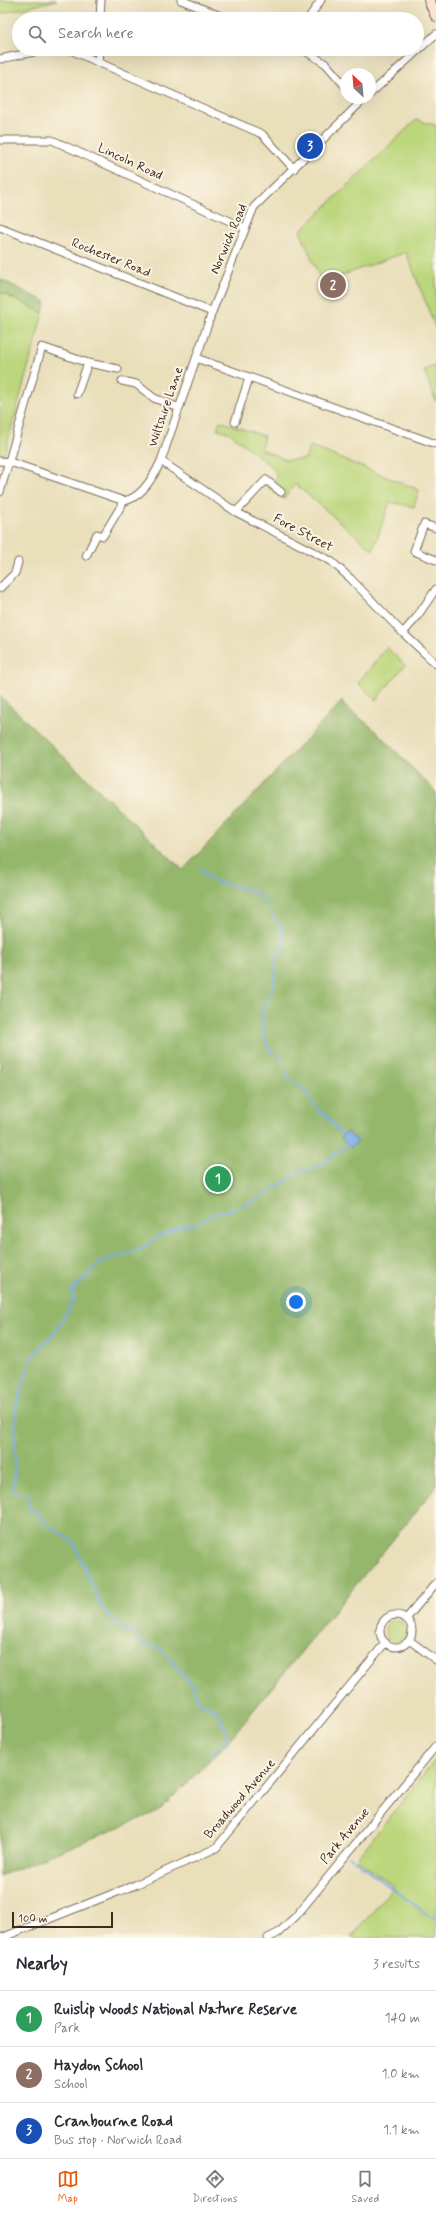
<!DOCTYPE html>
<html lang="en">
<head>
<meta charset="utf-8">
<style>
  :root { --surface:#fff; --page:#f7f7f7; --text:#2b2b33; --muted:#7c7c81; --line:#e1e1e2; --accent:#ea580c }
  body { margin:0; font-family:Mynerve,sans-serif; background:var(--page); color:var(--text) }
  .compass { position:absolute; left:340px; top:68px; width:36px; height:36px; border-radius:50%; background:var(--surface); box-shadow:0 4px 16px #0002; rotate:334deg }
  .scale { position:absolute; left:12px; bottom:10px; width:101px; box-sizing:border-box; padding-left:4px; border:2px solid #3b2a1e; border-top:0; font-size:11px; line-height:14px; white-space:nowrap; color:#3b2a1e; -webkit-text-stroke:3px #fcf5e5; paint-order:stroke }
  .you { position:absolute; left:296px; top:1302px; width:14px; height:14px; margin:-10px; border:3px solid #fff; border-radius:50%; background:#1a73e8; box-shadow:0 0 0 6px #1a73e833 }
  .badge { display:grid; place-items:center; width:26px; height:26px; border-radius:50%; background:var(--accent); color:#fff; font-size:13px; font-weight:700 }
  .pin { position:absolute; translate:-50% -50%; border:2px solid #fff; box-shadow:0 1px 4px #0006 }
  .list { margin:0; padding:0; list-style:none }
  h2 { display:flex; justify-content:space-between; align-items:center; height:52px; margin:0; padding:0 16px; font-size:17px }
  h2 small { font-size:13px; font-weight:400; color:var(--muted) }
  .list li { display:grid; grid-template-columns:26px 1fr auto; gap:12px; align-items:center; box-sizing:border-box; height:56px; padding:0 16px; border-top:1px solid var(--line) }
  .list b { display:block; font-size:15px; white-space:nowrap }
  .list p { margin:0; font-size:13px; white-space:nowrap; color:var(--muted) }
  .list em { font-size:13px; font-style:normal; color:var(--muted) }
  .icon { flex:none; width:22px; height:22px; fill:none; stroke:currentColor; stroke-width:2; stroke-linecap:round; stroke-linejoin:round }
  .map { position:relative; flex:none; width:436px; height:1938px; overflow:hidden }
  .search { position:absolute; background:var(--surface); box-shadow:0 4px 16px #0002; left:12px; right:12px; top:12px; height:44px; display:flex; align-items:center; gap:10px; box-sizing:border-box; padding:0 14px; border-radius:22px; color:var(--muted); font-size:15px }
  .sheet { height:220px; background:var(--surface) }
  nav { display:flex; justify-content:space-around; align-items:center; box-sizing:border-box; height:56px; border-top:1px solid var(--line); background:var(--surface); font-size:11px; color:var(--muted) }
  nav a { display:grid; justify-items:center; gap:2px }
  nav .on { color:var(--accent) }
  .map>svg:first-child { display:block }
  .green { fill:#bbd67c; stroke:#7b804d }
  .forest { fill:#94b76c; stroke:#687045 }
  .water { fill:#7aace6; stroke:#5a6b82 }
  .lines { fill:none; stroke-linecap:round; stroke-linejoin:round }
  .stream { stroke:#7aace6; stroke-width:2 }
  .street-casing { stroke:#786955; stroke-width:9 }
  .secondary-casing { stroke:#786955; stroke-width:12 }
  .street { stroke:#fff; stroke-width:7 }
  .secondary { stroke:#fde4d0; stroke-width:10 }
  .labels { text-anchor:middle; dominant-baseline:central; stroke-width:4; stroke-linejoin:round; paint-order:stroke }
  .street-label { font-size:13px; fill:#3b2a1e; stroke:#fcf5e5 }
</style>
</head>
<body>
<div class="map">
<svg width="436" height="1938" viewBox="0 0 436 1938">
  <rect width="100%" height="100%" fill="#fcf5e5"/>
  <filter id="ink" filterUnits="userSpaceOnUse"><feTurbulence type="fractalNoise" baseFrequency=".025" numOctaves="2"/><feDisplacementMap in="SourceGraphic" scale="8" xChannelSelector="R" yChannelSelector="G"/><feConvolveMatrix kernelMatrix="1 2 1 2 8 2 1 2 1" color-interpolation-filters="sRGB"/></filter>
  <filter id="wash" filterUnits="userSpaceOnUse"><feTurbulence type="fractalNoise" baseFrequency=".012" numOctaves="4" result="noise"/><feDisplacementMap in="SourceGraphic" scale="16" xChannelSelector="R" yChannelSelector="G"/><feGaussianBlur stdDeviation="0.9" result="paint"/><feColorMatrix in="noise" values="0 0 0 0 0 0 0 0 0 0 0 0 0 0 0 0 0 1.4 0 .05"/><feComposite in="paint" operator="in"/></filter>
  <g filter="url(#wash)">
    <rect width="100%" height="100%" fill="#e9dfbb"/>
    <path class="green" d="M0,0H57L0,14Z
      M416,120L436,125V329L406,252L322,283L300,231Z
      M0,292L43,313L3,459H0Z
      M436,365V402L424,370Z
      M220,421L264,436L261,449L286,460L305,459L310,446L419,490L414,507L390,502L373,550L295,484L284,499L268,488L277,477L274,469L230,433L217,429Z
      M387,647L405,665L376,700L358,683Z
      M385 1631a11 11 0 1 1 22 0a11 11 0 1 1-22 0Z
      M436,1759V1938H351L394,1886L356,1859Z"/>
    <path class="forest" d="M0,279L46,302L43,313L0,292Z
      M0,696L183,870L342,701L344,703L343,705L374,729L436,792V1487L225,1745L159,1811L0,1876Z"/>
    <path class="water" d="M347,1132L358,1141L351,1148L342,1140V1135Z"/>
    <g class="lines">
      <path class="stream" d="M200,868C212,892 248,879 264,901
        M268,907L270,910
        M273,915L281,928L284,944L277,957L274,985L262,1011L263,1033L271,1052L274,1054
        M279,1057L283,1063
        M286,1070L288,1077L306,1092L318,1111L325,1114L342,1135
        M213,1755L212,1753L228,1739L218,1711L197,1701L194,1687L160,1648L139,1644L137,1634L123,1630L103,1610L74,1543L45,1523L38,1512L29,1510L30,1496L14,1491L16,1407L32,1357L57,1330L75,1298L71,1292L101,1262L144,1248L156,1238L181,1226L196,1224L217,1212L227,1211L254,1201L281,1185L299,1171L320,1166L347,1145
        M349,1856L436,1921"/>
    </g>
  </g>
  <g filter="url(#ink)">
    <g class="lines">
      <defs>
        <path id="street" d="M181,0L228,19
          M100,19L101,0
          M308,19L321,0
          M68,49L262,134L294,169
          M302,49L326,64L346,87
          M0,59L48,49
          M98,62L99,49
          M370,94L436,34
          M0,140H52L245,228
          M0,227L212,312
          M196,358L436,444
          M122,381L136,384L154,398L179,408
          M77,394L88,363
          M235,422L249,378
          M0,461L10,462L124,501C142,498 154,476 161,461L212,312L254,207L365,98
          M161,461L236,512L331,561L351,579L403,633L436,664
          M0,492L42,347L88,363L118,369
          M236,512L266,480L281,492
          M436,528L424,524L414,551L436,560
          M86,556L97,534L103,536L124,501
          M0,588L15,573L18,562
          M403,633L416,618L436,589
          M380 1631a16 16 0 1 1 32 0a16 16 0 1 1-32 0Z
          M406,1619L436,1583
          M409,1640L436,1660
          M1,1938L135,1885L216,1848L385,1643
          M268,1938L278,1933L296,1916L436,1746"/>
        <path id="secondary" d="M429,0L436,16"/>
      </defs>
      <use href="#street" class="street-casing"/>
      <use href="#secondary" class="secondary-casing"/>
      <use href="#street" class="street"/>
      <use href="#secondary" class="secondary"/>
    </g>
  </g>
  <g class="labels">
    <g class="street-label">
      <text transform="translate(130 162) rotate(25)">Lincoln Road</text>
      <text transform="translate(229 239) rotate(-67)">Norwich Road</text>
      <text transform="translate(111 258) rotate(22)">Rochester Road</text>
      <text transform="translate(166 407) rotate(-71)">Wiltshire Lane</text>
      <text transform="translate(303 533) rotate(28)">Fore Street</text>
      <text transform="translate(240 1799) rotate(-49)">Broadwood Avenue</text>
      <text transform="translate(345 1836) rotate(-50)">Park Avenue</text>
    </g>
  </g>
</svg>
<svg class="compass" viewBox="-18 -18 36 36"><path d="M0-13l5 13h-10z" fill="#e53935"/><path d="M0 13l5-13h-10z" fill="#7c7c81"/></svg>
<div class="scale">100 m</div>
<div class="you"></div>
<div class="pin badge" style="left:218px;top:1179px;background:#2e9e5b">1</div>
<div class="pin badge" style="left:333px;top:285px;background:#8d6e63">2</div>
<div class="pin badge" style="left:310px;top:146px;background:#1a4fb4">3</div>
<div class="search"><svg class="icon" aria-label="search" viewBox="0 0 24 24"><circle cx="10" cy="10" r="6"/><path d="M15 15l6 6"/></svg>Search here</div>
</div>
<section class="sheet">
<h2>Nearby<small>3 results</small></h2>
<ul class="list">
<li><span class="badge" style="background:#2e9e5b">1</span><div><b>Ruislip Woods National Nature Reserve</b><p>Park</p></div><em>140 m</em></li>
<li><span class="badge" style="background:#8d6e63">2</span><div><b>Haydon School</b><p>School</p></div><em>1.0 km</em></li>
<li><span class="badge" style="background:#1a4fb4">3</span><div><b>Cranbourne Road</b><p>Bus stop · Norwich Road</p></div><em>1.1 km</em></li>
</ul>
</section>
<nav>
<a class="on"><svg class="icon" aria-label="map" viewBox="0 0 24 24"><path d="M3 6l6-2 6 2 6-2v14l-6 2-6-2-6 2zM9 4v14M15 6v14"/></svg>Map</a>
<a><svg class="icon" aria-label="directions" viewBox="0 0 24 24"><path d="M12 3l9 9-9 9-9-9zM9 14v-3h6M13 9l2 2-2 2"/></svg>Directions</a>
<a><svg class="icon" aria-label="saved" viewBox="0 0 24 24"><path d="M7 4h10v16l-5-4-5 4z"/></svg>Saved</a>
</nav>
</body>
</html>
